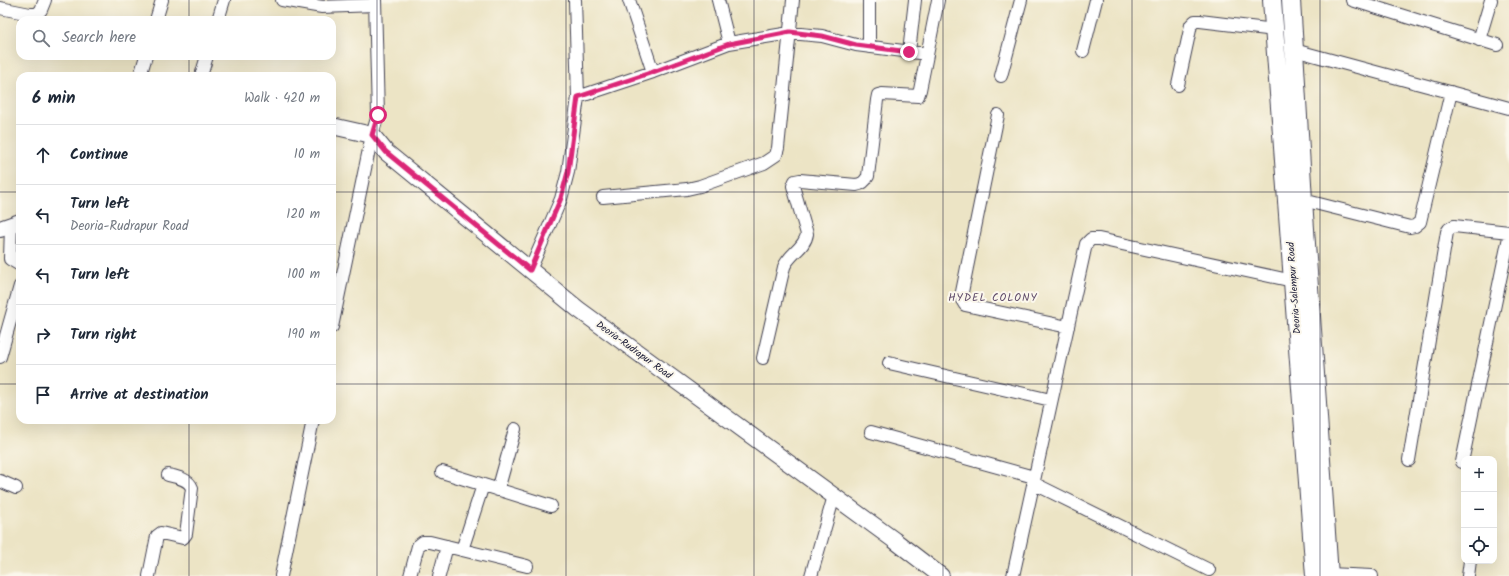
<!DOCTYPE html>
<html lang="en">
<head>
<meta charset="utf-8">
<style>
  :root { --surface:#fff; --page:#f6f6f7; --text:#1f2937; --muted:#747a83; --line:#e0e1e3 }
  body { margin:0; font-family:Kalam,sans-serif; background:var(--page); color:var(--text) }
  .controls { position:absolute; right:12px; bottom:12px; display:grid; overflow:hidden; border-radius:8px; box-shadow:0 4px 16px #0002 }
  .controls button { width:36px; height:36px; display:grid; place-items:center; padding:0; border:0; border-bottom:1px solid var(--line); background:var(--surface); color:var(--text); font:20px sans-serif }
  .stop { position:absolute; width:12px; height:12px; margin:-9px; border:3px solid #db2777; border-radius:50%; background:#fff }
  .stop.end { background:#db2777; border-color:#fff; box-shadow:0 1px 4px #0008 }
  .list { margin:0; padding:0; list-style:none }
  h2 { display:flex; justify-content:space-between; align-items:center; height:52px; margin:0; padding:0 16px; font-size:17px }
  h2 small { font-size:13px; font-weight:400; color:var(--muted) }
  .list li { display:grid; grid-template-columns:26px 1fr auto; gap:12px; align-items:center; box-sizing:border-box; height:60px; padding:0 16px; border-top:1px solid var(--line) }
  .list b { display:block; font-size:15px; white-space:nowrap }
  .list p { margin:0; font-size:13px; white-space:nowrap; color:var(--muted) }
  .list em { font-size:13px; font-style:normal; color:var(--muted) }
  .icon { flex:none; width:22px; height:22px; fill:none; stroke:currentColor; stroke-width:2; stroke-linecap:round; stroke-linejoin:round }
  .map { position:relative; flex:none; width:1509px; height:576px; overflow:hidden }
  .search { position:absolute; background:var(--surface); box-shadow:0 4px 16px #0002; left:16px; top:16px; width:320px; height:44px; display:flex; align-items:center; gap:10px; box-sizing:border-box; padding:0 14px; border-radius:12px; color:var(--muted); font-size:15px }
  .panel { position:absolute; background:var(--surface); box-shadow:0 4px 16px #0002; left:16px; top:72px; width:320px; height:352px; border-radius:12px }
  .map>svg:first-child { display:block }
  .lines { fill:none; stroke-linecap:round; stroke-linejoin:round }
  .minor-casing { stroke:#403f50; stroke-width:14 }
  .major-casing { stroke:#403f50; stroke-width:18 }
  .highway-casing { stroke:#403f50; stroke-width:20 }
  .minor { stroke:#fff; stroke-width:12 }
  .major { stroke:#fff; stroke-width:16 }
  .highway { stroke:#fff; stroke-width:18 }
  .route { stroke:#db2777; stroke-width:5 }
  .grid { fill:none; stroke:#22223b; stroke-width:1; stroke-opacity:0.55 }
  .labels { text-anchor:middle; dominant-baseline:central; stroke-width:4; stroke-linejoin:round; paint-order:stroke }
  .street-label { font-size:10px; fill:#22223b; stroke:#fbf7ec }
  .neighbourhood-label { font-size:11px; letter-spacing:1px; fill:#614d6b; stroke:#fbf7ec }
</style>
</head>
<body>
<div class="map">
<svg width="1509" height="576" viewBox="0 0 1509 576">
  <rect width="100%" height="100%" fill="#fbf7ec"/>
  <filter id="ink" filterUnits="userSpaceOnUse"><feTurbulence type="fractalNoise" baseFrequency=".025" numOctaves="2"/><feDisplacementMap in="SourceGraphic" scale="8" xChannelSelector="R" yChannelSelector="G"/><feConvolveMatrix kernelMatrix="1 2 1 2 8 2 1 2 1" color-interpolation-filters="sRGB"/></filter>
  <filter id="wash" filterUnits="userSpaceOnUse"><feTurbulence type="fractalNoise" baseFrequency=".012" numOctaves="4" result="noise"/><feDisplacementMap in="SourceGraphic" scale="16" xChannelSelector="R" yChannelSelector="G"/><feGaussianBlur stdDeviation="0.9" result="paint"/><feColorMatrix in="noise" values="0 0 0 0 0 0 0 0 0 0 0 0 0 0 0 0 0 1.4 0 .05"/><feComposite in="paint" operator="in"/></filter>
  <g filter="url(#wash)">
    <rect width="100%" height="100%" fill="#ece4c5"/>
  </g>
  <g filter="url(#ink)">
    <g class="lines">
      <defs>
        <path id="minor" d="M282,0L322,7L375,5
          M575,0L578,97
          M629,0L653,72
          M718,0L729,43
          M869,0V47
          M1352,0L1497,45
          M0,8L30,14H37L41,10L45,0
          M156,20L162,0
          M218,20L224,0
          M1479,40L1491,0
          M1294,50L1509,108
          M1083,51L1096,0
          M909,52L915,0
          M140,76L146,56
          M201,76L207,56
          M1001,76L1021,0
          M1178,85L1191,25L1195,21H1200L1275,30
          M998,115L962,292V300L965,305L1068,327
          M603,197L687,189L700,186L764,163L776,155L778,148L793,0
          M1303,200L1410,227L1415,226L1420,222L1451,92
          M11,225L10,259L20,265
          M530,270L561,199L568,172L578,97L653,72L729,43L790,33L822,36L856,45L927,54
          M332,327L372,135L378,115L375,0
          M0,357L20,286
          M763,358L784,267C789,254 805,248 807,234L793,186L795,181L800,180L856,185C862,184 865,182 868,176L877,100L878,95L882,94L918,96L920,90L938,0
          M889,363L1051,400
          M871,432L1034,477
          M1409,460L1447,232L1449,229L1454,226L1509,232
          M1462,462L1509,237
          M442,472L551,506
          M0,481L16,488
          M1033,483L1209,570
          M498,490L515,429
          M462,550L483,485
          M1329,574L1372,576
          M149,576L157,536L161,533L183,538L186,534L192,488C189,479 177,477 168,475
          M281,576L313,420
          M410,576L418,546L423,542H430L527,566
          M439,576L447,546
          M811,576L834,496
          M1013,576L1086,244L1091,239H1099L1293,281
          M1468,576L1470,561"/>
        <path id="major" d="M332,126L372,135L386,152L578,309L894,540L941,576
          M0,229L20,222"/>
        <path id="highway" d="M1272,0L1315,576
          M1291,0L1303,200L1329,576"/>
      </defs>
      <use href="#minor" class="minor-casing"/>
      <use href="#major" class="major-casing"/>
      <use href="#highway" class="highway-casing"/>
      <use href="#minor" class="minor"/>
      <use href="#major" class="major"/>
      <use href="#highway" class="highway"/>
    </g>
  </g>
  <g class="lines" filter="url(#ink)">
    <path class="route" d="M378,115L372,135L386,152L530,270L561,198L568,172L578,97L653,72L729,44L790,32L822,36L856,45L909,52"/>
  </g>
  <path class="grid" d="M189,0V20M377,0V576M566,0V576M754,0V576M943,0V576M1132,0V576M1320,0V576M189,56V76M0,192H20M332,192H1509M0,384H20M332,384H1509M189,420V576"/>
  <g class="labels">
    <g class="street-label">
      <text transform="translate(1294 288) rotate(-94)">Deoria-Salempur Road</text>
      <text transform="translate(634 350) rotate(36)">Deoria-Rudrapur Road</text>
    </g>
    <g class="neighbourhood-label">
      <text x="993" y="298">HYDEL COLONY</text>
    </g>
  </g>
</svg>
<div class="controls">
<button>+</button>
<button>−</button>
<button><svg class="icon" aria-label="locate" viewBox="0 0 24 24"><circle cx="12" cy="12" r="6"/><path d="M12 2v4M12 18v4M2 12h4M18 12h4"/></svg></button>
</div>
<div class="stop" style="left:378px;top:115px"></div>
<div class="stop end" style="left:909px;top:52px"></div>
<div class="search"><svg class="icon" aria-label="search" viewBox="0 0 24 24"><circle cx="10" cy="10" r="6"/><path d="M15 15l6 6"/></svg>Search here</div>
<section class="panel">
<h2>6 min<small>Walk · 420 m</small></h2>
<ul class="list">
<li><svg class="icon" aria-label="ahead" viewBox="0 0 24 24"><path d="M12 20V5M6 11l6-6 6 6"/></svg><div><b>Continue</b></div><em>10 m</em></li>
<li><svg class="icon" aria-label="left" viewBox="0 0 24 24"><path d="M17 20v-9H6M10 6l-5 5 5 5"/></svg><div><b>Turn left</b><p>Deoria-Rudrapur Road</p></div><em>120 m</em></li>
<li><svg class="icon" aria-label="left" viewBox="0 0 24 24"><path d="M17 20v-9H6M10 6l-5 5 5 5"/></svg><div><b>Turn left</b></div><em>100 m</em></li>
<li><svg class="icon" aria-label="right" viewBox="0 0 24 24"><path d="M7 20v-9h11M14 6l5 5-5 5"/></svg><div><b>Turn right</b></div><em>190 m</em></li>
<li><svg class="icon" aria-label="arrive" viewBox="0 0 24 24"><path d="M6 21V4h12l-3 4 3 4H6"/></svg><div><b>Arrive at destination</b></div></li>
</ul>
</section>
</div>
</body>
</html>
